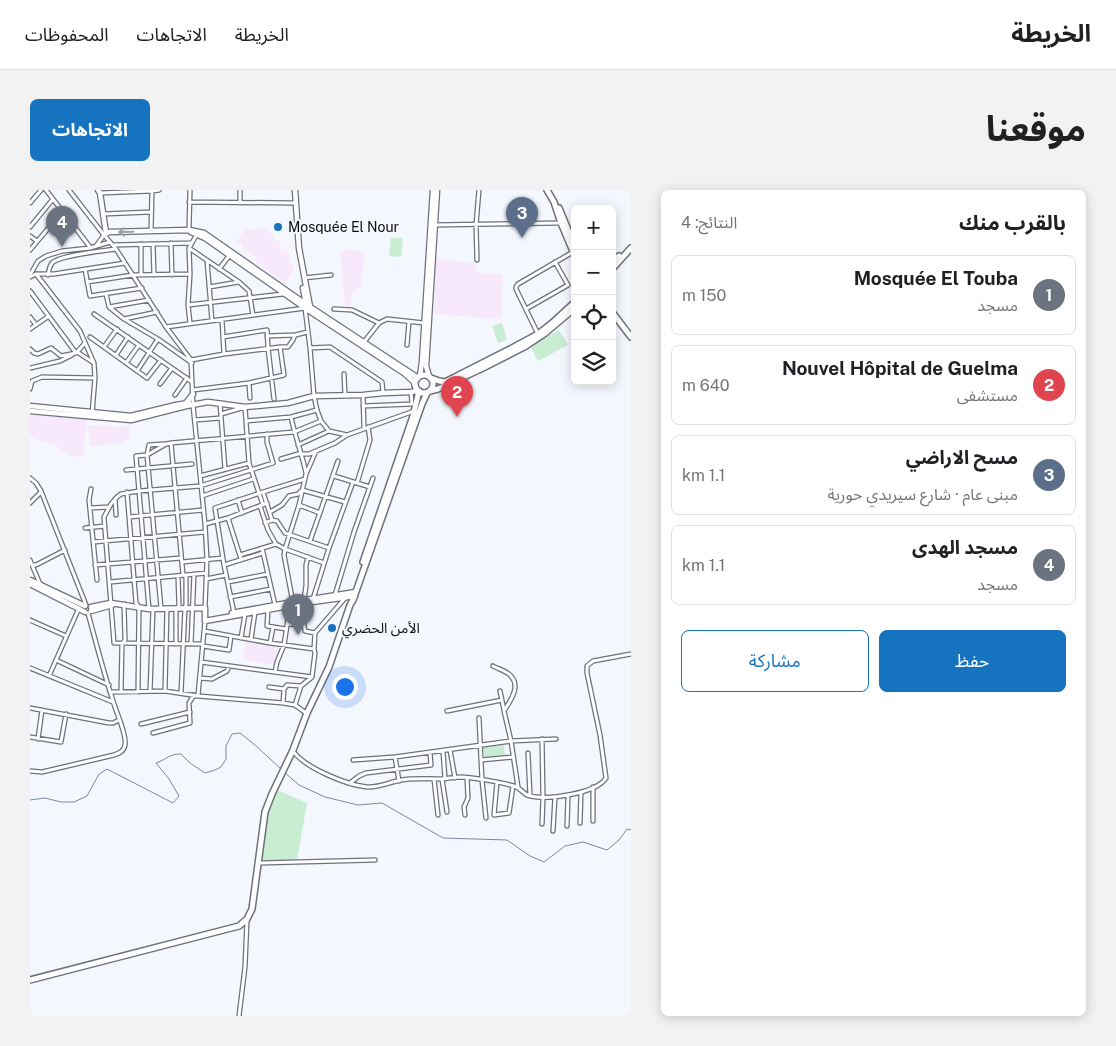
<!DOCTYPE html>
<html lang="ar">
<head>
<meta charset="utf-8">
<style>
  :root { --surface:#fff; --page:#f2f2f2; --text:#202124; --muted:#757577; --line:#e0e0e0; --accent:#1673c0 }
  body { margin:0; font-family:"Public Sans","Noto Sans Arabic",sans-serif; background:var(--page); color:var(--text); direction:rtl }
  .controls { position:absolute; right:15px; top:15px; display:grid; overflow:hidden; border-radius:8px; box-shadow:0 2px 12px #0003 }
  .controls button { width:45px; height:45px; display:grid; place-items:center; padding:0; border:0; border-bottom:1px solid var(--line); background:var(--surface); color:var(--text); font:25px sans-serif }
  .you { position:absolute; left:314px; top:496px; width:18px; height:18px; margin:-12px; border:4px solid #fff; border-radius:50%; background:#1a73e8; box-shadow:0 0 0 8px #1a73e833 }
  .badge { display:grid; place-items:center; width:32px; height:32px; border-radius:50%; background:var(--accent); color:#fff; font-size:16px; font-weight:700 }
  .pin { position:absolute; translate:-50% -41px; filter:drop-shadow(0 1px 2px #0008) }
  .pin::after { content:''; position:absolute; top:26px; width:18px; height:15px; background:inherit; clip-path:polygon(0 0,100% 0,50% 100%) }
  .list { margin:0; padding:0; list-style:none }
  h2 { display:flex; justify-content:space-between; align-items:center; height:65px; margin:0; padding:0 20px; font-size:21px }
  h2 small { font-size:16px; font-weight:400; color:var(--muted) }
  .list li { display:grid; grid-template-columns:32px 1fr auto; gap:15px; align-items:center; box-sizing:border-box; height:80px; margin:0 10px 10px; padding:0 10px; border:1px solid var(--line); border-radius:8px }
  .list b { display:block; font-size:19px; white-space:nowrap }
  .list p { margin:0; font-size:16px; white-space:nowrap; color:var(--muted) }
  .list em { font-size:16px; font-style:normal; color:var(--muted) }
  .actions { display:flex; gap:10px; padding:15px 20px }
  .actions a { flex:1; padding:11px 0; border:1px solid var(--accent); border-radius:8px; text-align:center; font-size:18px; color:var(--accent) }
  .actions .main { background:var(--accent); color:#fff }
  .icon { flex:none; width:28px; height:28px; fill:none; stroke:currentColor; stroke-width:2; stroke-linecap:round; stroke-linejoin:round }
  .map { position:relative; flex:none; width:601px; height:826px; overflow:hidden; direction:ltr; border-radius:8px }
  header { display:flex; align-items:center; gap:30px; box-sizing:border-box; height:70px; padding:0 25px; background:var(--surface); border-bottom:1px solid var(--line) }
  header strong { font-size:24px }
  nav { display:flex; gap:28px; margin-inline-start:auto; font-size:18px }
  .intro { display:flex; align-items:center; justify-content:space-between; box-sizing:border-box; height:120px; padding:0 30px }
  h1 { margin:0; font-size:35px }
  .button { padding:12px 22px; border-radius:8px; background:var(--accent); color:#fff; font-size:18px; font-weight:700 }
  main { display:flex; gap:30px; padding:0 30px }
  aside { flex:1; background:var(--surface); border-radius:8px; box-shadow:0 2px 12px #0003 }
  .map>svg:first-child { display:block }
  .education { fill:#f7e8fb }
  .green { fill:#c8edd2 }
  .lines { fill:none; stroke-linecap:round; stroke-linejoin:round }
  .stream { stroke:#7589a6; stroke-width:1 }
  .minor-casing { stroke:#6e717b; stroke-width:5.5 }
  .tertiary-casing { stroke:#6e717b; stroke-width:7 }
  .secondary-casing { stroke:#6e717b; stroke-width:8 }
  .primary-casing { stroke:#6e717b; stroke-width:8 }
  .minor { stroke:#fff; stroke-width:3 }
  .tertiary { stroke:#fff; stroke-width:4.5 }
  .secondary { stroke:#fff; stroke-width:5 }
  .primary { stroke:#fff; stroke-width:5 }
  .oneway { stroke:#9d9e9f }
  .poi-dot { fill:#1673c0; stroke:#f5f7fe; stroke-width:2 }
  .labels { text-anchor:middle; dominant-baseline:central; stroke-width:4; stroke-linejoin:round; paint-order:stroke }
  .poi-label { font-size:14px; fill:#0b0c10; stroke:#f5f7fe; text-anchor:start }
</style>
</head>
<body>
<header>
<strong>الخريطة</strong>
<nav><a>الخريطة</a><a>الاتجاهات</a><a>المحفوظات</a></nav>
</header>
<div class="intro"><h1>موقعنا</h1><a class="button">الاتجاهات</a></div>
<main>
<aside>
<h2>بالقرب منك<small>النتائج: 4</small></h2>
<ul class="list">
<li><span class="badge" style="background:#6b7280">1</span><div><b>Mosquée El Touba</b><p>مسجد</p></div><em>150 m</em></li>
<li><span class="badge" style="background:#e0444e">2</span><div><b>Nouvel Hôpital de Guelma</b><p>مستشفى</p></div><em>640 m</em></li>
<li><span class="badge" style="background:#5c6f8a">3</span><div><b>مسح الاراضي</b><p>مبنى عام · شارع سيريدي حورية</p></div><em>1.1 km</em></li>
<li><span class="badge" style="background:#6b7280">4</span><div><b>مسجد الهدى</b><p>مسجد</p></div><em>1.1 km</em></li>
</ul>
<div class="actions"><a class="main">حفظ</a><a>مشاركة</a></div>
</aside>
<div class="map">
<svg width="601" height="826" viewBox="0 0 601 826">
  <rect width="100%" height="100%" fill="#f5f7fe"/>
  <path class="education" d="M233,38L244,46L243,48L251,53L249,57L251,59L250,61L252,62L254,59L260,64V73H261L262,72L264,79L255,93L226,72L227,70L225,69L226,67L213,59L212,54L206,53L214,40Z
    M310,60L335,61L331,96L322,104L320,117L315,116Z
    M406,68L446,74V83L473,85L471,129L404,124Z
    M0,225L13,227L14,226L57,229L53,267L39,266V263L32,262L27,256L13,252L0,247Z
    M58,235L99,237L100,249L95,251V253L60,256Z
    M216,450L245,455L244,460L247,461L244,475L212,469Z"/>
  <path class="green" d="M361,48H373L371,67L359,66Z
    M472,133L477,150L468,153L462,136Z
    M529,140L538,155L508,171L500,156Z
    M474,555L475,566L455,568L453,557Z
    M247,600L277,613L267,670L231,671L236,623L240,613Z"/>
  <g class="lines">
    <path class="stream" d="M254,582L269,595L295,607L328,615L352,613L413,648L477,650L500,666L514,672L535,656L553,652L577,660L589,650L597,639L601,640
      M0,610L15,608L31,612H44L57,606L69,584L77,579L143,613L149,606L139,589L126,573C138,569 138,564 151,564L160,573L175,583L185,580L191,577L196,569V556L202,544L210,543L225,555L251,579"/>
    <defs>
      <path id="minor" d="M16,0L60,57
        M39,0L74,45L86,59L136,137L161,170L163,215L175,334L177,369L175,418
        M70,3L122,1L129,0
        M159,12L264,13
        M0,13L11,0
        M210,13V0
        M73,24L121,22
        M404,35L530,33
        M0,37L23,9
        M159,40L160,0
        M121,41L122,0
        M0,46L7,51
        M141,53L142,85
        M123,54L124,85
        M84,55L161,53
        M66,56L74,45
        M159,58L209,92L219,101L223,125
        M0,60L32,22
        M177,70L182,131
        M447,70L446,35L449,0
        M55,79L60,106L112,98
        M189,79L199,66
        M6,84L50,141L64,173
        M0,85L8,71L16,66L32,61L60,58L80,52
        M18,85C19,80 19,77 22,73C30,65 73,61 86,59
        M111,85V54
        M0,87L6,84H24L95,73
        M274,88L301,85
        M57,92L103,85L160,84
        M179,97L209,92
        M0,101L46,163L31,166L21,158L8,164L4,163L0,159
        M76,104L79,117L94,129L128,149L162,173
        M158,115L253,104
        M79,117L119,110
        M304,119L322,120L349,133
        M496,119L538,95L525,72
        M64,124L162,192
        M0,127L6,135
        M94,129L127,122
        M192,130L194,164
        M160,133L158,115L160,84L159,58L167,44
        M136,137L275,118L280,158L284,206L287,220L291,231L299,241L317,245L384,221
        M0,139L19,126
        M508,144L486,99V97L488,94L543,62
        M237,146L265,145L278,142
        M60,147L117,188L131,170
        M193,147L237,140L238,158L244,209
        M334,152L349,133L357,129L394,133
        M377,155L379,132
        M74,157L87,139
        M250,157H258L263,150L265,145
        M280,158L300,157L352,192L353,203
        M47,162L64,173L65,188L62,224
        M47,162L55,153
        M86,165L98,147
        M161,170L194,164L250,157L254,185L219,193L163,200
        M96,173L109,155
        M0,178L30,171L42,165
        M107,181L128,149
        M314,184L315,205
        M219,193L220,208
        M130,194L142,178
        M0,199L2,191L12,187L65,188
        M145,205L157,188
        M333,205L334,238
        M190,213L195,279
        M333,216L382,214L381,202
        M191,224L215,217L219,273L233,315
        M261,227C265,246 272,264 276,283
        M165,230L191,228
        M216,231L261,227L287,220
        M141,253L153,385
        M268,255L299,241
        M286,261L276,284L269,315L255,359L294,373
        M251,269L268,264H279L305,253L317,245
        M96,280L162,274
        M170,286L219,273
        M304,286L340,297
        M0,288L6,293L11,301L56,415
        M327,293L340,250L338,237
        M61,299L59,310L67,390
        M97,302L106,413L109,417L108,502
        M233,302L242,330L235,333
        M172,306L223,289
        M85,309L86,325
        M208,310L212,323
        M0,313L11,302
        M269,315L290,323
        M230,316L238,340L246,354L255,359L254,365L263,413
        M60,318L79,317
        M240,322L252,315L259,306L268,304L272,300L315,312
        M99,327L173,320
        M198,328L211,369
        M242,330L247,331L255,343L299,358
        M175,334L198,328L237,313
        M55,338L75,336
        M280,351L308,271
        M63,352L175,342
        M232,358L245,415
        M210,365L246,354
        M0,370L2,375H6L35,360
        M152,372L193,368
        M2,375L10,394
        M65,375L151,368
        M194,375L233,363
        M176,389L196,385
        M80,392L177,383
        M198,392L238,384
        M305,405L324,342L343,288
        M200,407L241,399
        M283,409L299,358L323,292
        M274,410L276,396V375L278,367
        M275,413L274,435L275,441L285,443
        M131,418L117,265L119,255L134,254
        M119,419L106,266L117,265L136,254L141,253L264,242L291,231
        M238,420L237,436L256,439
        M204,423L194,375L185,318L233,302L275,289
        M0,430L36,446
        M257,434L274,435
        M174,441L240,453L284,459L285,443L316,407
        M211,448L215,424
        M221,449L225,422
        M240,453L243,437
        M146,454V419L149,416L148,386
        M161,454L164,384
        M173,454L84,453L74,327L81,314L87,307L91,304L109,301L170,296L243,273L237,252V244
        M173,456L199,460L201,446
        M26,470L79,495
        M171,472L282,487L285,463L284,459
        M463,476C468,479 477,481 481,486C491,497 480,511 474,521L481,551L488,597
        M0,478L83,512
        M245,482L247,472L254,455L260,416
        M19,486L49,418
        M170,488L182,489L197,481L199,476
        M239,497L254,499
        M120,501L123,419
        M135,501L137,418
        M470,501L474,520
        M80,502L135,501L168,506L253,513L265,515L276,523
        M91,502L92,454L95,450L94,414
        M151,503L155,418L156,415V385
        M168,505L175,431
        M253,513L254,499L257,495L271,496
        M265,515L271,496L282,487
        M0,518L79,533H83L89,530
        M417,521L472,510
        M449,528L452,590L456,628
        M111,534L160,522
        M123,543L160,533L159,513L164,505
        M0,547L31,552L36,524
        M8,549L12,520
        M420,560L425,588
        M263,561C275,578 317,595 337,597C348,598 360,592 371,590C383,588 396,589 409,589C416,589 424,587 432,587C446,588 470,592 484,596C491,598 494,605 500,606C517,610 566,604 576,588L570,545L557,483V476L563,471L601,464
        M413,561L415,589
        M498,563L500,606
        M365,567L369,591
        M323,570L365,567L481,551L526,549
        M451,570L483,567
        M0,581L12,582L84,565C90,563 94,561 95,555C97,545 87,524 84,514C74,484 66,453 58,423
        M404,589L408,625
        M412,589L417,622
        M467,592L464,625L479,623L483,596
        M320,593L329,586L336,583L401,575L400,563
        M563,597V631
        M435,625L434,617L438,608L437,588
        M550,633L551,602
        M512,634L513,607L512,549
        M537,636L538,606
        M523,641L525,607
        M229,673L345,670
        M209,826L215,777L217,730"/>
      <path id="tertiary" d="M68,0L70,3L76,43
        M265,0L269,58L280,117H279
        M161,42L175,48L275,118L374,183L383,191L385,195
        M74,45L79,42L159,40L174,43L280,117L388,188
        M273,98L276,114
        M390,186L392,172L403,0
        M399,186L396,176L407,0
        M156,213L163,204
        M0,216L101,226L146,215L159,213
        M0,221L101,230L156,216L178,212L215,217L258,213L284,206L333,205L353,203L381,202L388,201
        M0,390L55,416
        M0,394L55,422
        M61,417L81,413L119,419L175,418V431L275,413L325,406
        M61,421L82,415
        M202,423L263,412L326,402"/>
      <path id="secondary" d="M582,79L601,58
        M385 194a9 9 0 1 1 18 0a9 9 0 1 1-18 0Z
        M401,188L409,191L415,192L482,158L508,144L521,134L545,112
        M400,201L408,199L453,178L496,156L514,144L545,118
        M333,372L383,226L389,201
        M0,790L209,736L217,729L222,719L235,622L242,604L263,560L277,523L299,477L320,415L323,410L392,214L397,203"/>
      <path id="primary" d="M517,0L524,12L531,33L545,66
        M529,18L545,57
        M582,71L589,66
        M582,122L601,147"/>
    </defs>
    <use href="#minor" class="minor-casing"/>
    <use href="#tertiary" class="tertiary-casing"/>
    <use href="#secondary" class="secondary-casing"/>
    <use href="#primary" class="primary-casing"/>
    <use href="#minor" class="minor"/>
    <use href="#tertiary" class="tertiary"/>
    <use href="#secondary" class="secondary"/>
    <use href="#primary" class="primary"/>
  </g>
  <defs><path id="oneway-shaft" d="M-6 0H5M1.5-3L5.5 0L1.5 3" fill="none" stroke-width="1.6" stroke-linecap="round" stroke-linejoin="round" transform="scale(1.25)"/></defs>
  <use class="oneway" href="#oneway-shaft" transform="translate(96 42) rotate(179)"/>
  <g class="poi-dot">
    <circle cx="248" cy="37" r="5"/>
    <circle cx="302" cy="438" r="5"/>
  </g>
  <g class="labels">
    <g class="poi-label">
      <text x="258" y="37">Mosquée El Nour</text>
      <text x="312" y="438">الأمن الحضري</text>
    </g>
  </g>
</svg>
<div class="controls">
<button>+</button>
<button>−</button>
<button><svg class="icon" aria-label="locate" viewBox="0 0 24 24"><circle cx="12" cy="12" r="6"/><path d="M12 2v4M12 18v4M2 12h4M18 12h4"/></svg></button>
<button><svg class="icon" aria-label="layers" viewBox="0 0 24 24"><path d="M12 4l9 5-9 5-9-5zM3 14l9 5 9-5"/></svg></button>
</div>
<div class="you"></div>
<div class="pin badge" style="left:268px;top:445px;background:#6b7280">1</div>
<div class="pin badge" style="left:427px;top:227px;background:#e0444e">2</div>
<div class="pin badge" style="left:492px;top:48px;background:#5c6f8a">3</div>
<div class="pin badge" style="left:32px;top:57px;background:#6b7280">4</div>
</div>
</main>
</body>
</html>
